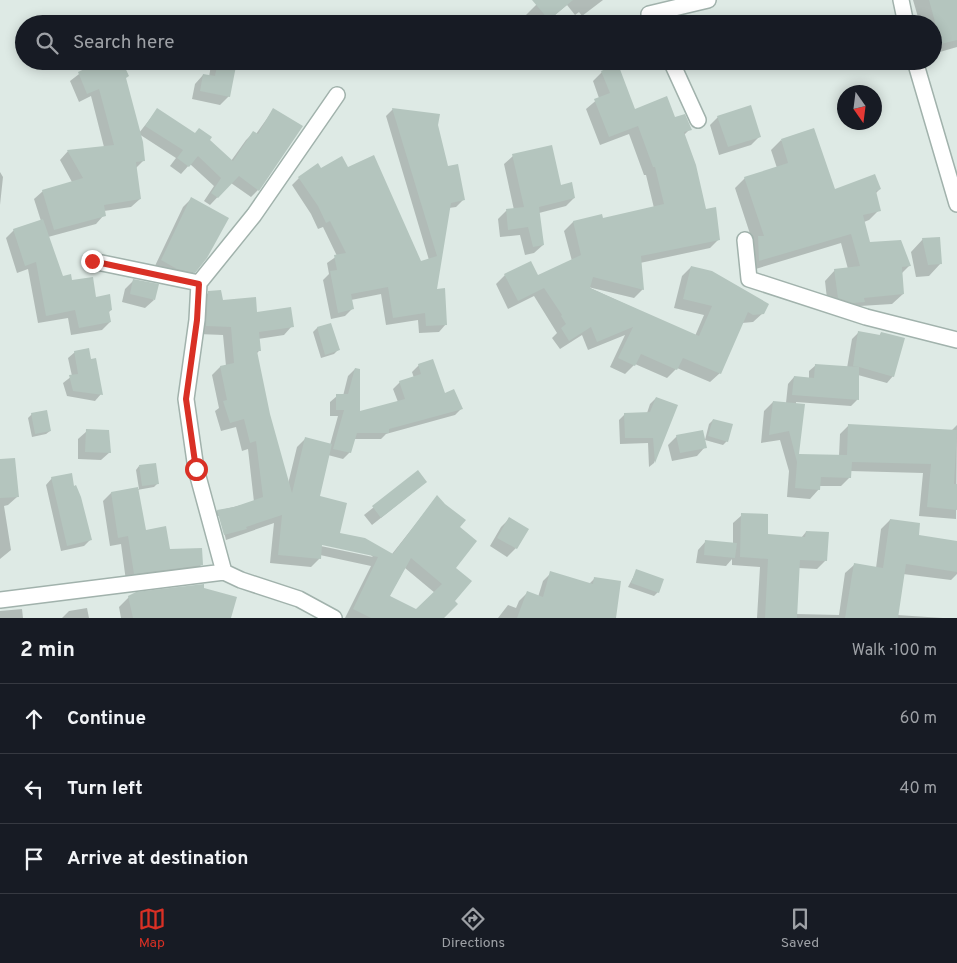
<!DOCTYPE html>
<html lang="en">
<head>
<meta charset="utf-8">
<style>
  :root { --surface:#171b24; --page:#242831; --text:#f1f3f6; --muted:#9ea1a6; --line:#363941; --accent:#d93025 }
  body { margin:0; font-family:Overpass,sans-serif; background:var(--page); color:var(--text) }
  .compass { position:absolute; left:837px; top:85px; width:45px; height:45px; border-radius:50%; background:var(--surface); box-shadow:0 2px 12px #0003; rotate:166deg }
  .stop { position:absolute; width:15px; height:15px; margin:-11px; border:4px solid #d93025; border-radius:50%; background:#fff }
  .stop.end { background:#d93025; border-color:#fff; box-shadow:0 1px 5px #0008 }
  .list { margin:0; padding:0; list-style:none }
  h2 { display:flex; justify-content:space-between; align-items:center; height:65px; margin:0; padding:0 20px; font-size:21px }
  h2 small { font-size:16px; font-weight:400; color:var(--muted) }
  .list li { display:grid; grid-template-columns:32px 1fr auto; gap:15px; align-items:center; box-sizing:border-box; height:70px; padding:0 20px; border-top:1px solid var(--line) }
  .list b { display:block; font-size:19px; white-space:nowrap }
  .list em { font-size:16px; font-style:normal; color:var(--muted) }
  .icon { flex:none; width:28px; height:28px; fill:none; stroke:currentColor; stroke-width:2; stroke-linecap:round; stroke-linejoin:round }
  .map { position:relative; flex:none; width:957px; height:618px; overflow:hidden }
  .search { position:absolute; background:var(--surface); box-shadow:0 2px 12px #0003; left:15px; right:15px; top:15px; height:55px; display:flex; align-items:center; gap:12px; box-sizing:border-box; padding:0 18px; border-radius:28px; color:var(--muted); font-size:19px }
  .sheet { height:275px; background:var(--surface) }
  nav { display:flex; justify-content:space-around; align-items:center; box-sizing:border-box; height:70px; border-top:1px solid var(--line); background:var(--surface); font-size:14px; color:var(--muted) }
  nav a { display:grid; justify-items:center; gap:2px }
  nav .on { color:var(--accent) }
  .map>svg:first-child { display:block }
  .shadow { fill:#0003; fill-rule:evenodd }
  .building { fill:#b4c5be; fill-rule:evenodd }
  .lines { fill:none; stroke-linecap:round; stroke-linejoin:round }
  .minor-casing { stroke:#a1b2ac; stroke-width:18 }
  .minor { stroke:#fff; stroke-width:15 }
  .route { stroke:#d93025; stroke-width:6 }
</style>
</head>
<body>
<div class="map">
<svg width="957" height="618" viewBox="0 0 957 618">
  <rect width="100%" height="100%" fill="#deeae5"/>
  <path class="shadow" d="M541,0H603L582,16L579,12L575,15L567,5L544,24H529L531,23L525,16Z
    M913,0H957V47L933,54V24H920Z
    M440,17L442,24H417Z
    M83,61H121L139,133L157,110L195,134L208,140L231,161L246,140L253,133L256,134L273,110L258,190L251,197L231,183L210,205L204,201L214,186L190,164L181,174L170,166L176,158L139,134L143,161L135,169L140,199L131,207L104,211V215L96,224L48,237L62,277L71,281L111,310L108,313L110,322L102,330L71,335L68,318L38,323L28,269L17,273L6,238L14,230L41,221L34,199L43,191L72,182L60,160L68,151L104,147L91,96L79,102L70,81L83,71L81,64Z
    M215,61H235L229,96L220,105L192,99L195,84L203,75L209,77L211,65Z
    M602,72L634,110L675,119L690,129L684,135L705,210L719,239L710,248L640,263L643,289L634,298L588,287L695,336L704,315L674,308L682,276L691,267L763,313L753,322L742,323L720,373L710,382L677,368L667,378L635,364L625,374L610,367L625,335L588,350L582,335L560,349L552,338L557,333L534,296L508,309L496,284L505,275L537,277L572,261L564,231L573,222L602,219L654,208L646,175H644L629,134L600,145L586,109L599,98L593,81Z
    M393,109L437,125L447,167L463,200L456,207L449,208L435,290L446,324L439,332L419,333L418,320L386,325L381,294L351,300L353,308L345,316L331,319L323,280L329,274L327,263L337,256L323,227L318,229L311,214L292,185L299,178L420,263L429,260L386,116Z
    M718,117L760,136L751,145L719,155L710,125Z
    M781,140L834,191L880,189L875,194L879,210L869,220L864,222L869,244L909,266L901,274L903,294L892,304L828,308L825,281L835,270L848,269L841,243L749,271L753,243L735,188L745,178L777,168L771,150Z
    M513,156L574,198L566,206L539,213L543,245L534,253L525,255L520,235L500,237L498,219L506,211L514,210L504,164Z
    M0,172L3,177L0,205Z
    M191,199L194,272L186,280L154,268L183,207Z
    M923,239L941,263L929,276L916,277L911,252Z
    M134,280L154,300L145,308L122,302L125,289Z
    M209,292L222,302L292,326L284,335L258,339L259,351L256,354L268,414L288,484L297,447L305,439L330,445L338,416H330V402L337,396H343L348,376L355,369L359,413L398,402L393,389L400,382L414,378L412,372L419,365L444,395L462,408L455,415L386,434L381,439H354L350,452L343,459L328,455L318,497L338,534L392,554L437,497L459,527L454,568L453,601L442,618H345L371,566L320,555V558L311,567L270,563L274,523L226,540L220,516H217L224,541L215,543L209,519L217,511L254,502L248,449L242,451L236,427L221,431L215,411L219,408L212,375L220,367L226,366L223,335L198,334L200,301ZM316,543L370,554L373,557L316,545ZM405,568L435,593L416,611L389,596Z
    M330,324L338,350L334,354L321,358L313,332L317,328Z
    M858,333L879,336L881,333L893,376L887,383L858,375L857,400L851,406L796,402L798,455L839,456L840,434L849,425L951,431L957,425L956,519L919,516L923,473L850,471V477L841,486H819V489L810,499L787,497L789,471L780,440L761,443L764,411L773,402L786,403L788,384L794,377L809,379V371L816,365L847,368L852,339Z
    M75,352L101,394L95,401L67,396L63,383L72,376L68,358Z
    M656,398L676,406L654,463L649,467L648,443L620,444L619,420L625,414L647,413L650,404Z
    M32,414L50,431L46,434L32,437L28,418Z
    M713,420L727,441L723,445L705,440L709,424Z
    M87,431L110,452L101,460L78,459V439Z
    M677,436L705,447L697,456L672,461L668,445Z
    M0,461L17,497L8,505L4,506L11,550L0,559Z
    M139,466L158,483L154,487L137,490L145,531L168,550L201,565L193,573L126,581L121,544L110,546L103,501L111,493L139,489L136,470Z
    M418,472L426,482L372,525L364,515Z
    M52,478L73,487L90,540L84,546L61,551L46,485Z
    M742,515L766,535L801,538L806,532L826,560L817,569L798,568L796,614L839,615L845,573L854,565L876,568L881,529L890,520L917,536L957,543V574L951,580L903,574L897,615L943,618H749H757L760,567L732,565V559L726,566L696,563L698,550L706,541L733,544V523Z
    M509,519L516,548L507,557L490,546L501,527Z
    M637,570L658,592L654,596L628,587Z
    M551,573L589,584L594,579L614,618H498L508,605L516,608L519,601L527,593L538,597L543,581Z
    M202,589L229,618H121L119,607L129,597Z
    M87,608L89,618H62L69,611Z
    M22,609L23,618H0V611Z"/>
  <path class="building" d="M532,0H573L549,20Z
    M929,0H957V40L941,44Z
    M91,61H122L129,76L126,78L143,142L145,161L136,162L141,199L104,205L106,216L54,230L42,190L83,178L67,150L114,145L99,89L87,94L78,72L93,65Z
    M218,61H237L230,97L200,91L203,74L215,76Z
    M618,64L635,109L667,96L675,117L685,114L692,130L684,132L696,165L706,209L716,207L720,240L641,256L644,290L593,277L590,288L699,336L712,306L683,299L691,266L712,271L769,304L764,314L753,315L748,312L721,374L683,358L677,370L641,354L635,366L618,358L633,327L597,342L591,327L569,341L561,328L566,324L561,316L562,315L544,288L518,301L504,274L531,261L538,275L581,255L573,221L602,214L603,218L664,204L655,167H653L638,126L609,137L594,99L610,93L601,71Z
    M751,105L761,137L728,147L717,116Z
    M157,108L195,133L199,128L212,137L210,140L233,161L253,131L258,134L273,108L303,126L259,191L239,176L218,198L211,193L221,178L198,156L189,167L177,158L183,150L145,126Z
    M392,108L440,114L438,125L448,166L458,164L465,200L451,203L437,289L445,288L447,325L426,326L425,313L393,318L388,287L351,294L354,309L338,313L330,271L337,270L334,255L346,253L330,221L326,223L318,206L298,177L318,163L321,168L342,156L348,167L374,155L421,261L437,256Z
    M814,128L835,189L875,174L881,189L876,191L881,211L863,215L870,242L901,240L911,266L902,267L904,294L864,298L865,302L853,303L838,298L834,269L860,266L851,234L759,261L758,236H764L744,177L788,163L781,139Z
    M552,145L561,185L572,182L575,198L539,207L544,245L533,247L528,227L508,230L506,209L524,207L512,154Z
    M191,197L229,218L207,258L195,273L177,269L161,260Z
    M43,219L63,276L71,274L72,280L93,277L96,297L110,294L112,310L109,311L111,322L79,328L75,310L46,316L36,262L25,266L13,229Z
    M940,237L942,264L928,265L922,238Z
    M133,279L159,284L155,300L130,294Z
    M221,290L223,300L256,297L257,312L291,307L294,327L259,332L261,351H257L270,414L292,493L305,437L332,444L320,496L347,503L340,533L365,538L393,554L437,495L445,504L466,520L460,527L477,541L456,568L472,581L455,601L458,604L444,618H371L353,609L378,557L322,545L321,559L278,555L282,515L246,527L247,529L224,535L217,510L234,507L263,497L256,441L250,443L244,419L230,423L223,401L227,400L220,366L234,363L231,327L206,326L208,291ZM411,558L442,584L416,609L390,596Z
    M331,323L340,350L325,355L317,327Z
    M858,331L880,335L881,332L905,338L894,377L859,367V400L792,395L794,376L814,378L815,364L859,367L853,366Z
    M89,348L91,359L96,358L103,395L73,391L69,375L78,374L74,351Z
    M433,359L445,393L454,389L463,409L389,429V433H357L351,453L333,449L344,410H336V394H348L355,368L360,369V411L405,399L399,381L421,374L418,364Z
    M656,397L678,405L655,463L653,438H625L624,413L650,412Z
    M773,401L805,404L799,454L847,455L848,424L957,430L954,484H957V510L927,507L931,464L852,462L851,478L821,477L820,490L795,488L797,462L789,431L769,435Z
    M47,410L51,431L35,434L31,413Z
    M713,419L733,424L728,442L708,436Z
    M86,429L109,430L111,453L85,452Z
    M703,430L707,448L680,453L676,435Z
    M15,458L19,497L0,498V459Z
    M156,463L159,484L142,486L139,465Z
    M418,470L427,482L381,518L372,506Z
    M72,473L74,486L76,485L81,497L92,540L67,546L51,477Z
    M138,487L146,530L166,526L170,549L202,548L203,565L134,574L128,536L118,538L111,492Z
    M741,513L768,514V534L805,537L806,531L829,532L827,561L800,560L797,618H765L768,559L740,557Z
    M509,517L529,529L517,549L497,538Z
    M890,519L920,523L919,535L957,541V572L906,564L898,618H845L854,563L883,568Z
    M705,540L737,543L735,558L704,555Z
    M636,569L664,579L659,593L631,583Z
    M550,571L593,584L594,577L621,581L616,618H517L527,591L543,597Z
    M204,584V588L237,597L231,618H133L128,596L136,592Z"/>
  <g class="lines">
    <defs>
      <path id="minor" d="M901,0L906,24
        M653,24L649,14L708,0
        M671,61L698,120
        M915,61L957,204
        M745,240L749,279L866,317L957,340
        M92,261L199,283
        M224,572L196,469L186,399L197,320L199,283L254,215L337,95
        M0,600L224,572L241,580L299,599L334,618"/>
    </defs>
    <use href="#minor" class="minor-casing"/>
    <use href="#minor" class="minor"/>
  </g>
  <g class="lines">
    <path class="route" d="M92,261L199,284L197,320L186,399L196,469"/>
  </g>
</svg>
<svg class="compass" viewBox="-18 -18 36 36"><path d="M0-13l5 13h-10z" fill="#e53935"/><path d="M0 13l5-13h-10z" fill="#9ea1a6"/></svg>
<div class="stop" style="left:196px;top:469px"></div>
<div class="stop end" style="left:92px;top:261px"></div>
<div class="search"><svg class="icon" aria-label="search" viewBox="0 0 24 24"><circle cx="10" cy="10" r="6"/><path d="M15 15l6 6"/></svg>Search here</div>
</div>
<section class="sheet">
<h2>2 min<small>Walk · 100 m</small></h2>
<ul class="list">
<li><svg class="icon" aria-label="ahead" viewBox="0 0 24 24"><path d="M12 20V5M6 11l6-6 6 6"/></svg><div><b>Continue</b></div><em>60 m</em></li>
<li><svg class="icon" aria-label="left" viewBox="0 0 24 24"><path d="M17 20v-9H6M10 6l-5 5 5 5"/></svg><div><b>Turn left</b></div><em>40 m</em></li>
<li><svg class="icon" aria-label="arrive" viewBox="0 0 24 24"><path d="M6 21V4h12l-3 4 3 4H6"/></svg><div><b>Arrive at destination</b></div></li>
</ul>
</section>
<nav>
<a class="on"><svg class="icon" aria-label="map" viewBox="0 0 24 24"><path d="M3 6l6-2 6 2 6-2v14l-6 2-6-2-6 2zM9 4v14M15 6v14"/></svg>Map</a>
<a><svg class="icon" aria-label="directions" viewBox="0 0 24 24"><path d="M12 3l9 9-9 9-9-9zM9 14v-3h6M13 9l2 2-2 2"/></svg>Directions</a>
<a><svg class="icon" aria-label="saved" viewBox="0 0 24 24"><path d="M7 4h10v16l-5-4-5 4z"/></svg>Saved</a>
</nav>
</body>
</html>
